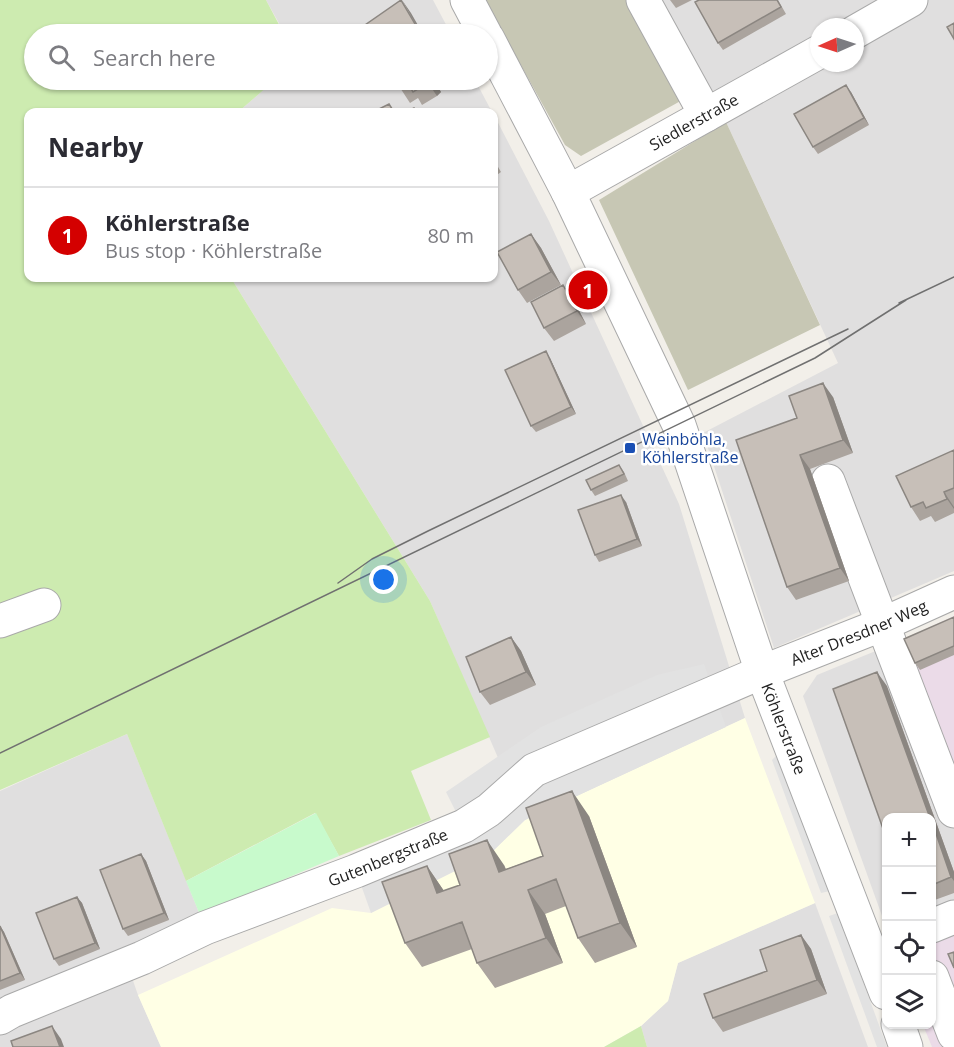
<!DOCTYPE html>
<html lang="en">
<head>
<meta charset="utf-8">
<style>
  :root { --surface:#fff; --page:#f2f2f3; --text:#2b2b33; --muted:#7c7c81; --line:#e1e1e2; --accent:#d40000 }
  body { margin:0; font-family:"Open Sans",sans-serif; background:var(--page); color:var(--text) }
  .controls { position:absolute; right:18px; bottom:18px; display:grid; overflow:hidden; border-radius:12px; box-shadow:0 2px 4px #0004 }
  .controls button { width:54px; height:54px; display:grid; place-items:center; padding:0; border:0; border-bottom:2px solid var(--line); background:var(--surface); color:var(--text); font:30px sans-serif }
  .compass { position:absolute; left:810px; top:18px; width:54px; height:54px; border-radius:50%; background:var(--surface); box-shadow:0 2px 4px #0004; rotate:267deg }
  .you { position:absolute; left:384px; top:580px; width:21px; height:21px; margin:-15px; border:4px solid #fff; border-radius:50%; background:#1a73e8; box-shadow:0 0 0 9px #1a73e833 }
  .badge { display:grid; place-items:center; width:39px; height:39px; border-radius:50%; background:var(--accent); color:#fff; font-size:20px; font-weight:700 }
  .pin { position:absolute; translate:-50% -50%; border:3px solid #fff; box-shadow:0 2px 6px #0006 }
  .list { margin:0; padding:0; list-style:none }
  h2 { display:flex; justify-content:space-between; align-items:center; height:78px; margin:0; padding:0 24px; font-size:26px }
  h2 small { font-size:20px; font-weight:400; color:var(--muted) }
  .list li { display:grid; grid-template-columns:39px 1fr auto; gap:18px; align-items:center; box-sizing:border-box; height:96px; padding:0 24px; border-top:2px solid var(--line) }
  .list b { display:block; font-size:22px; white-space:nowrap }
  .list p { margin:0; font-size:20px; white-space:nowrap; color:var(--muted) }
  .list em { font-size:20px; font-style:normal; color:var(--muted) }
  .icon { flex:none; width:33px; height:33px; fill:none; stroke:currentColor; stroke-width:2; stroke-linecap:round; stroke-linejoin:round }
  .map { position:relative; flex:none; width:954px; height:1047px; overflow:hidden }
  .search { position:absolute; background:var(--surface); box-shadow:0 2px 4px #0004; left:24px; top:24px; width:474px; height:66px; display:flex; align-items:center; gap:15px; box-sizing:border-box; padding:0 21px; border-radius:33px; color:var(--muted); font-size:22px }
  .panel { position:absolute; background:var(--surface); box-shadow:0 2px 4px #0004; left:24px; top:108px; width:474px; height:174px; border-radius:12px }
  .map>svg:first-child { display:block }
  .residential { fill:#e0dfdf; fill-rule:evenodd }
  .industrial { fill:#ebdbe8 }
  .education { fill:#ffffe5 }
  .construction { fill:#c7c7b4 }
  .grass { fill:#cdebb0 }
  .park { fill:#c8facc }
  .parking { fill:#e2e2e2 }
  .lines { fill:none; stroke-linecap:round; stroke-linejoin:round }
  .minor-casing { stroke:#a9a9a9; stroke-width:35 }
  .minor { stroke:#fff; stroke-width:33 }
  .tram { stroke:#707070; stroke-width:1.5 }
  .wall { fill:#aba49e }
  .shaded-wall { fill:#8b8681 }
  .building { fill:#c7bfb8; stroke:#8b8681; stroke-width:1.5 }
  .transit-dot { fill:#1a4fb4; stroke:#fff; stroke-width:2 }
  .labels { text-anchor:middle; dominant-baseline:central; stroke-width:5; stroke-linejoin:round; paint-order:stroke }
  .street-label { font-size:16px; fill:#222; stroke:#fff }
  .transit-label { font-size:16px; fill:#164399; stroke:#fff; text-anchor:start }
</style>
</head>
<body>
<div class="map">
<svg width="954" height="1047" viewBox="0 0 954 1047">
  <rect width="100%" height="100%" fill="#f2efe9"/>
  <path class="residential" d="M266,0H433L451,34H285Z
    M658,0H954V571L774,648L703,433L838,363L726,122ZM819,27H855V63H819Z
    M275,80H475L492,112H238Z
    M494,115L549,221L679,504L745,718L525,820L430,601L231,278H494Z
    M900,641L954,766V928L932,939V818H886V927L803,696L817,675Z
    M127,734L200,915L123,952L138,995L161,1047H0V791Z
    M815,903L868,1047H647L641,1026L668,1001L678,963Z"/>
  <path class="industrial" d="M954,616V766L900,641Z
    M954,928V1047H932L923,1025L932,1024V939Z"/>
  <path class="education" d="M745,718L815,903L678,963L668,1001L641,1026L604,1047H161L138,995L332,908L371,913L491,853L525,820Z"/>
  <path class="construction" d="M485,0H634L686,98L581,156L565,145Z
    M726,122L820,325L688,390L599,200Z"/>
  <path class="grass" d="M0,0H266L284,34H34V80H275L238,112H28V278H231L430,601L490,737L411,771L431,820L339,856L315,813L186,881L127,734L0,790Z
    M641,1026L647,1047H604Z"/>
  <path class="park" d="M316,813L339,856L200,915L186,881Z"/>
  <path class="parking" d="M704,664L726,727L525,820L491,853L371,913L356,871L463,826L446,792L541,727L657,675Z
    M780,752L830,891L821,893L772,760Z
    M838,913L887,1047H877L829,916Z"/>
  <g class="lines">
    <defs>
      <g id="minor">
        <path d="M467,0L485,34"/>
        <path d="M643,0L706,115"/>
        <path d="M855,32L911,0"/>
        <path id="s1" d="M488,39L568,192L679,425L762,672L886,993"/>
        <path id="s2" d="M568,192L819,52"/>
        <path d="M828,481L954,811"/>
        <path d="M0,621L44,605"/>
        <path d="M932,926L954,917"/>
        <path d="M932,977L954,1034"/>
        <path id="s3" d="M0,1018L12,1011L142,958L205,928L356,871L464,826L489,810L534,770L762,672L881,625L954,592"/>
        <path d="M898,1024L906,1047"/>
      </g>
    </defs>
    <use href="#minor" class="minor-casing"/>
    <use href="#minor" class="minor"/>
    <path class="tram" d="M899,303L954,277
      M338,583L372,559L428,531L848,329
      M0,753L815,358L906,300"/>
  </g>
  <path class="wall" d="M670,0H692L676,8Z
    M699,0H778L786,14L723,50L718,43Z
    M395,80H447L449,81L438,87L441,92L437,96L422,105L418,98L410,103Z
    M851,92L869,125L818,154L813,147Z
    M494,160L501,172L494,177Z
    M531,234L541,248L561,285L527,303L518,290Z
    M573,299L586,324L554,341L544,328Z
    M550,358L576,414L536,432L531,426Z
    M833,397L853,453L810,469L849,581L796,600L787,587L797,418Z
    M954,450V513L935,522L931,516L920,521L911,507Z
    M619,465L624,472L628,481L595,496L591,490Z
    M626,502L642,546L599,562L595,555Z
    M954,617V655L920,670L915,663Z
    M511,637L521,651L536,685L490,705L480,692Z
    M887,686L954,872V893L932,901V818Z
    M589,816L637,947L595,963L578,938L566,906L545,914L563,963L495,988L477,963L472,949L422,967L405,943L427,866L444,891L460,885L504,865L506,869L543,856Z
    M141,854L146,861L169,920L128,936L123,929Z
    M77,897L82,903L100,949L59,966L54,959Z
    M0,926L4,932L25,980L0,990Z
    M801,935L811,949L827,994L723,1032L713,1018L767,971Z"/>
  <path class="shaded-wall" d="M402,0L411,13L423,34H421Z
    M431,80H433L441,92L437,96L428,83Z
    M846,85L851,92L869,125L864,118Z
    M531,234L541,248L561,285L551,272Z
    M563,285L573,299L586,324L577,311Z
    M546,351L550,358L576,414L571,407Z
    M823,383L833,397L853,453L843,440Z
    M800,455L810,469L849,581L840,568Z
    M944,492L954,507V509L947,499Z
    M621,495L626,502L642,546L637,539Z
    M511,637L521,651L536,685L526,672Z
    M877,672L887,686L954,872V881L951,877L932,822V818H930Z
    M572,791L589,816L637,947L620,923Z
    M487,840L504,865L516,897L499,872Z
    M141,854L146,861L169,920L164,913Z
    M427,866L444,891L437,893Z
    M528,890L545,914L563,963L546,938Z
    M77,897L82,903L100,949L95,943Z
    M0,926L4,932L25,980L20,973Z
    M801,935L811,949L827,994L817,980Z
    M52,1026L61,1039L64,1047H60Z"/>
  <path class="building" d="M401,0L421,34H370L365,25Z
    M699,0H777L781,7L718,43L695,2Z
    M954,23V39L947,27Z
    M395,80H431L428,83L413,92L409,85L400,89Z
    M846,85L864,118L813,147L794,114Z
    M389,104L394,112H373Z
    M414,108L417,112H406Z
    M531,234L551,272L518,290L497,252Z
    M563,285L577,311L544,328L531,302Z
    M546,351L571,407L531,426L505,370Z
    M823,383L843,440L800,455L840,568L787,587L736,440L797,418L789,396Z
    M954,450V488L944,492L947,499L926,508L923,502L911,507L896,476Z
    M619,465L624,474L591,490L586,480Z
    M621,495L637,539L595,555L578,510Z
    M954,617V646L915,663L904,639Z
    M511,637L526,672L480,692L466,657Z
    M877,672L930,818H886V837L833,689Z
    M572,791L620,923L578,938L556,879L528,890L546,938L477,963L462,922L405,943L382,882L427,866L437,893L460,885L449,854L487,840L499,872L543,856L526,808Z
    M932,822L951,877L932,885Z
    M141,854L164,913L123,929L100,870Z
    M77,897L95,943L54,959L36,913Z
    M0,926L20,973L0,981Z
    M801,935L817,980L713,1018L704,994L767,971L760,950Z
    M954,952V968L948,954Z
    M52,1026L60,1047H13L11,1041Z"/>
  <rect class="transit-dot" x="624" y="442" width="12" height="12" rx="3"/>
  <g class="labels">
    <g class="street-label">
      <text stroke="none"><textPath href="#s2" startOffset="144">Siedlerstraße</textPath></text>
      <text stroke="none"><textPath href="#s3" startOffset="945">Alter Dresdner Weg</textPath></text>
      <text stroke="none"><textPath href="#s1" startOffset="752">Köhlerstraße</textPath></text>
      <text stroke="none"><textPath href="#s3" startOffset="420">Gutenbergstraße</textPath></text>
    </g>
    <g class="transit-label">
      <text x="642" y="439">Weinböhla,<tspan x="642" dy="18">Köhlerstraße</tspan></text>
    </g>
  </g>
</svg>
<div class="controls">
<button>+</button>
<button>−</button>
<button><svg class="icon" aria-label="locate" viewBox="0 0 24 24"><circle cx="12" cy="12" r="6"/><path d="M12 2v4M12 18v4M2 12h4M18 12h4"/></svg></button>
<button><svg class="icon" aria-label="layers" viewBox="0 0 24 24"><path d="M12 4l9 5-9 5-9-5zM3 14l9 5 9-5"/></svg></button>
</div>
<svg class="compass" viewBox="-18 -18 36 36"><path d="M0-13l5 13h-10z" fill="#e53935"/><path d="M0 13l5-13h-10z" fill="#7c7c81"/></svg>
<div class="you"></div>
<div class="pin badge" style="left:588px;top:290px">1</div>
<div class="search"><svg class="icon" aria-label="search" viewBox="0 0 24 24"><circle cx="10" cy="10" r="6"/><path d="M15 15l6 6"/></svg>Search here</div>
<section class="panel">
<h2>Nearby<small></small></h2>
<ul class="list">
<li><span class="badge">1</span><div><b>Köhlerstraße</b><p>Bus stop · Köhlerstraße</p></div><em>80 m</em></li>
</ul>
</section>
</div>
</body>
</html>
